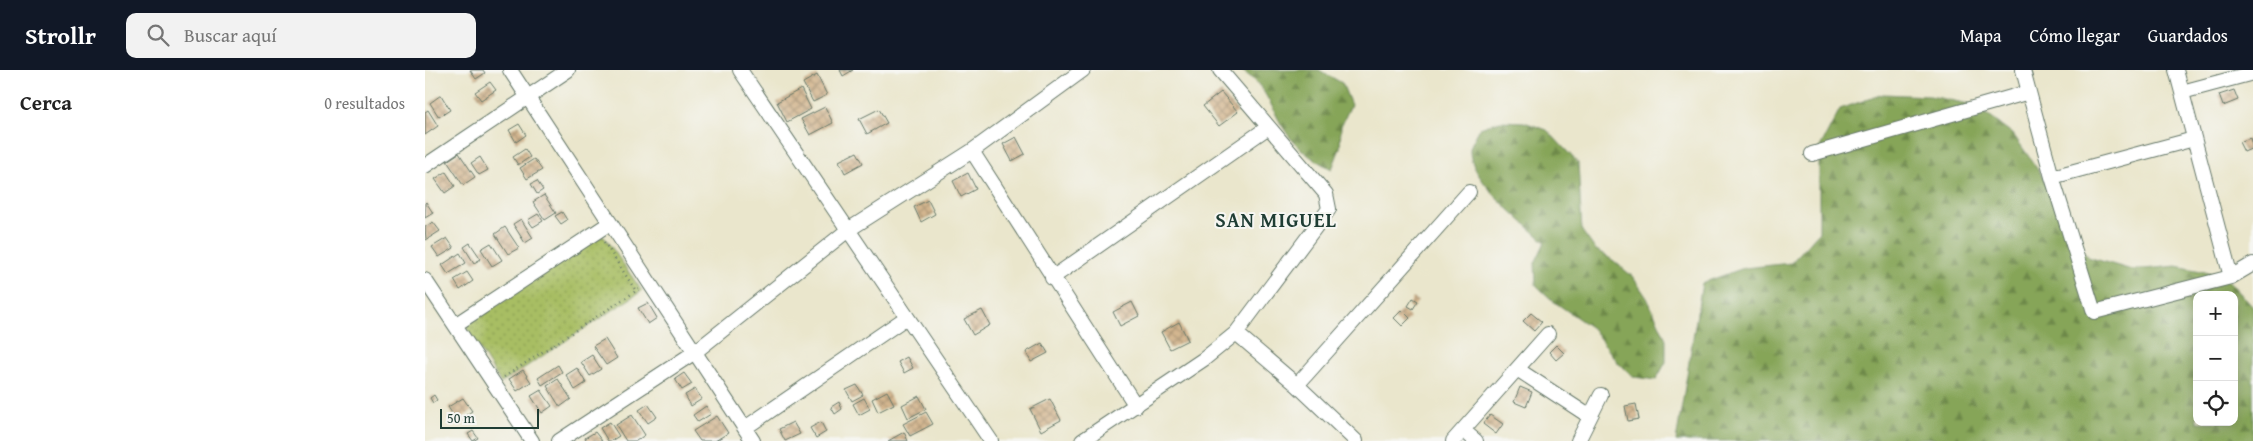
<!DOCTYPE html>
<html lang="es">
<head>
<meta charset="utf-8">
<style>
  :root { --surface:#fff; --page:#f2f2f2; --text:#222; --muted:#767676; --line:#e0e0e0; --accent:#111827 }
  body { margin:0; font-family:"Gentium Book Plus",serif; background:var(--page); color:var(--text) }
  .controls { position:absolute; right:15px; bottom:15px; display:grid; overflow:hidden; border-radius:10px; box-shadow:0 2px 12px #0003 }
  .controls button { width:45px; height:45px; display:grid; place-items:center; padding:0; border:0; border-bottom:1px solid var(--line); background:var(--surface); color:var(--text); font:25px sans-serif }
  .scale { position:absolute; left:15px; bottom:12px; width:99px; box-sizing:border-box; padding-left:5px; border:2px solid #1f3d34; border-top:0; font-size:14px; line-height:18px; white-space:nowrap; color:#1f3d34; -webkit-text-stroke:4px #f6f6f2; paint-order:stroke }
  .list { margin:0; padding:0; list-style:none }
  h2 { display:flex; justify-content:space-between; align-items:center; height:65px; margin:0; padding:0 20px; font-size:21px }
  h2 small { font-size:16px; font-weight:400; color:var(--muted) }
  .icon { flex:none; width:28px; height:28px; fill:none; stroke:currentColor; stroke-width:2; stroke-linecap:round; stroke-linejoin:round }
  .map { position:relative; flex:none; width:1828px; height:371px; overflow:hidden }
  header { display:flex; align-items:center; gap:30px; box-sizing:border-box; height:70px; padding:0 25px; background:var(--accent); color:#fff }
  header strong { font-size:24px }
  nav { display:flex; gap:28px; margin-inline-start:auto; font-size:18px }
  .search { width:350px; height:45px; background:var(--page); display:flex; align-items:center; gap:12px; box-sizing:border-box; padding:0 18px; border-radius:10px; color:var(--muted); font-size:19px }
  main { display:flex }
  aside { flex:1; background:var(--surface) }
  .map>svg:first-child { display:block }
  .grass { fill:url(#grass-dots); stroke:#647e4c }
  .forest { fill:url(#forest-firs); stroke:#527146; fill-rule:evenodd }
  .building { fill:url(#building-cross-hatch) }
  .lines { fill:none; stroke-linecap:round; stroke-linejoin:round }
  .minor-casing { stroke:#667869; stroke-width:16 }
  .path { stroke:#667869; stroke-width:2.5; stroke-dasharray:1 4; stroke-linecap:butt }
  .minor { stroke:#fff; stroke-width:14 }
  .labels { text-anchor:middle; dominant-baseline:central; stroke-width:4; stroke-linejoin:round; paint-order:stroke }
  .district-label { font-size:20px; font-weight:bold; letter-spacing:1px; fill:#1f3d34; stroke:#f6f6f2 }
</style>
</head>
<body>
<header>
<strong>Strollr</strong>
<div class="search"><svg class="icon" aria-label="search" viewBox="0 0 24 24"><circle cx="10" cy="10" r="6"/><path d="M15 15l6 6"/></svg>Buscar aquí</div>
<nav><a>Mapa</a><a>Cómo llegar</a><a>Guardados</a></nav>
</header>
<main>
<aside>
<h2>Cerca<small>0 resultados</small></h2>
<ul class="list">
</ul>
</aside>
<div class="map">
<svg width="1828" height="371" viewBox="0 0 1828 371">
  <defs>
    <pattern id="grass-dots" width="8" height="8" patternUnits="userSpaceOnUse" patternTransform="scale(1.25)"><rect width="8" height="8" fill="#a8be63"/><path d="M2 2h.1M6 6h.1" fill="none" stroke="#889c52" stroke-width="1.8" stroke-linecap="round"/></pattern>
    <pattern id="forest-firs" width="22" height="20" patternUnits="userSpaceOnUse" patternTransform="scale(1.25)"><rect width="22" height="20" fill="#86a559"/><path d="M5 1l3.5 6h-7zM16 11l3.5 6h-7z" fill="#6d884a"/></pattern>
    <pattern id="building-cross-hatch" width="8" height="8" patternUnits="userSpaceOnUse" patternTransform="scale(1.25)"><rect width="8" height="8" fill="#d3b68f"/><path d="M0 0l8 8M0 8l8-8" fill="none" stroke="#ab9576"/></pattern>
  </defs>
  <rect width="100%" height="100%" fill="#f6f6f2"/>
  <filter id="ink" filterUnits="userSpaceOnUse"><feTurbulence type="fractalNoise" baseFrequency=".02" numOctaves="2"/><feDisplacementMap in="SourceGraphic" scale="10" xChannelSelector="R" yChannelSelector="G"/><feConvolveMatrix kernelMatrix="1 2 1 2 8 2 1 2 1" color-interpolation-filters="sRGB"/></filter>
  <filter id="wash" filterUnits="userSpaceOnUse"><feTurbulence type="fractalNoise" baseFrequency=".0096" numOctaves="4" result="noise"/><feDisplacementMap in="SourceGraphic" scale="20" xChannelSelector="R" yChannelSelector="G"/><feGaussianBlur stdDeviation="1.12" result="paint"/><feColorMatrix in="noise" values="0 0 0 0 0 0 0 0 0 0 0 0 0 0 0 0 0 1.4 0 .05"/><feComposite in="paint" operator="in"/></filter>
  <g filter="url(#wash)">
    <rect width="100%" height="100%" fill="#eae6cc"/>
    <path class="grass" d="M178,165L217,221L76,313L40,256Z"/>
    <path class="forest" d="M815,0H894L917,13L926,35L916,56L915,78L907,99C885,89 868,75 856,54C844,32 838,12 815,0Z
      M1458,24L1505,26L1549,35L1588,64L1618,107L1635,149L1663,187L1707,200L1752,196L1799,206L1828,237V371H1517L1505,368L1462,371H1251L1277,213L1319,198L1366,193L1394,162V79L1415,39ZM1772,225H1809V352H1772Z
      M1075,51L1099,52L1122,60L1153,93L1157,161L1170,179L1189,191L1208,207L1222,228L1241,269V292L1231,310L1209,307L1193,293L1167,258L1128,231L1111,215L1110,193L1120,172C1099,152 1043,110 1045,79C1046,73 1052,64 1055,58Z"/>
    <g id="blocks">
      <path class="building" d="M45,0H58L60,3L51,9Z
        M415,0H428L418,6Z
        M392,5L402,25L388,32L378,13Z
        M65,12L71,20L56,30L50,22Z
        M376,19L386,39L362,52L352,32Z
        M1809,20L1813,30L1798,36L1794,25Z
        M796,22L813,42L794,56L778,36Z
        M16,25L25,40L14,47L5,33Z
        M400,37L408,53L385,65L376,49Z
        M454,39L462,53L442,64L434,49Z
        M3,40L13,56L0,65V42Z
        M94,54L101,65L91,72L84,60Z
        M591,67L600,84L587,91L578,74Z
        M1825,68L1828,78L1819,82L1814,72Z
        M100,79L105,87L93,95L88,87Z
        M432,82L438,93L420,103L414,91Z
        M34,83L50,107L38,115L22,91Z
        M55,87L63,100L54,105L46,93Z
        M109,89L117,100L102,109L95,98Z
        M21,102L30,116L20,123L10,109Z
        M543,103L551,119L536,127L528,111Z
        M112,111L118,120L112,124L106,114Z
        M119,125L131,143L120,150L108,132Z
        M503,130L510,144L496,152L489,137Z
        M1,132L8,143L0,148V133Z
        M137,142L142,150L136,154L130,146Z
        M113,144L118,151L108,157L103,150Z
        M96,149L108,168L100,173L88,154Z
        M8,152L15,161L1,170L0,157Z
        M80,157L94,178L83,184L70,164Z
        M22,168L29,178L14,187L7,177Z
        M45,173L56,189L49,193L39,177Z
        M66,173L77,190L67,196L56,179Z
        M35,183L41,193L23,204L17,195Z
        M42,202L48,211L35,220L29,210Z
        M988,228L993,231L988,239L983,236Z
        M707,232L714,246L695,256L688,242Z
        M223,233L232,248L223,254L213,238Z
        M557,240L565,255L548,265L539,249Z
        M977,240L985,248L977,256L969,248Z
        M1106,243L1117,252L1109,261L1098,251Z
        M754,252L763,270L745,279L736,262Z
        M180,269L192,288L181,295L168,276Z
        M617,273L623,283L606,292L601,282Z
        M1131,275L1139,283L1131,290L1124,282Z
        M167,285L176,299L165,306L156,292Z
        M482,287L488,298L479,303L473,292Z
        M133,295L137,302L117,315L113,308Z
        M152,298L161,313L150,320L141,305Z
        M98,300L106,312L92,321L84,309Z
        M259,303L267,314L257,320L250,309Z
        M133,309L146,329L135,337L122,316Z
        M432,315L438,325L427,331L421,320Z
        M1095,317L1107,322L1101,337L1089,332Z
        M270,319L277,329L266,336L260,325Z
        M116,320L127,336L117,343L106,326Z
        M462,321L469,334L453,342L447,329Z
        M9,325L12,330L8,333L5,328Z
        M494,326L501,339L483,348L477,335Z
        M38,328L47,341L32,351L23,337Z
        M439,328L445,339L434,345L428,334Z
        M625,329L636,350L616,361L605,339Z
        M414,332L417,339L410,344L406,337Z
        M223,334L232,347L223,353L214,340Z
        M1211,334L1214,349L1203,351L1200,336Z
        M281,336L286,344L273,352L268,345Z
        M501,342L508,354L485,366L478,354Z
        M207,345L220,365L211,371H201L191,355Z
        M1065,345L1078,354L1071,364L1058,354Z
        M292,346L303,363L290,371H275L268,361Z
        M185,352L194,366L186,371H183L175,358Z
        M368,352L375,364L360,371L354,359Z
        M396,352L401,362L391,368L385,358Z
        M48,361L53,368L48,371L43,364Z
        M170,362L177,371H162L160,368Z
        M479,362L483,371H463Z"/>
    </g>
  </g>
  <g filter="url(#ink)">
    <use href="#blocks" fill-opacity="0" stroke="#667869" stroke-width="1"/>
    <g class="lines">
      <defs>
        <path id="minor" d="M85,0L328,371
          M315,0L566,371
          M1598,0L1627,107L1669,242L1806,207L1828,194
          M1751,0L1806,207
          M1757,22L1828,3
          M547,81L711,336
          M1387,84L1604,22
          M0,96L143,0
          M1627,107L1769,69
          M627,208L842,58
          M0,210L107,371
          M30,255L185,153
          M811,263L872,315L931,371
          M1092,299L1164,346
          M872,315L1044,122
          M320,358L482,247
          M1038,360L1051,371
          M134,371L270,282L423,160L547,81L658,0
          M657,371L779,289L811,263L904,139L901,124L795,0
          M1028,371L1123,264
          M1153,371L1176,325"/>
      </defs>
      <use href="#minor" class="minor-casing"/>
      <path class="path" d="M179,172L211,221
        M79,307L214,219"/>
      <use href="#minor" class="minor"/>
    </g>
  </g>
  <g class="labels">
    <g class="district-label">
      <text x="851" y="149">SAN MIGUEL</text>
    </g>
  </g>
</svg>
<div class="controls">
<button>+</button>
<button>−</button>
<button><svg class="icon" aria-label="locate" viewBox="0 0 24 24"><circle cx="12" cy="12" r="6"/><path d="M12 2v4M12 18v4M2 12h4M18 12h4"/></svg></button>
</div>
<div class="scale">50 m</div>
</div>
</main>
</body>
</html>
